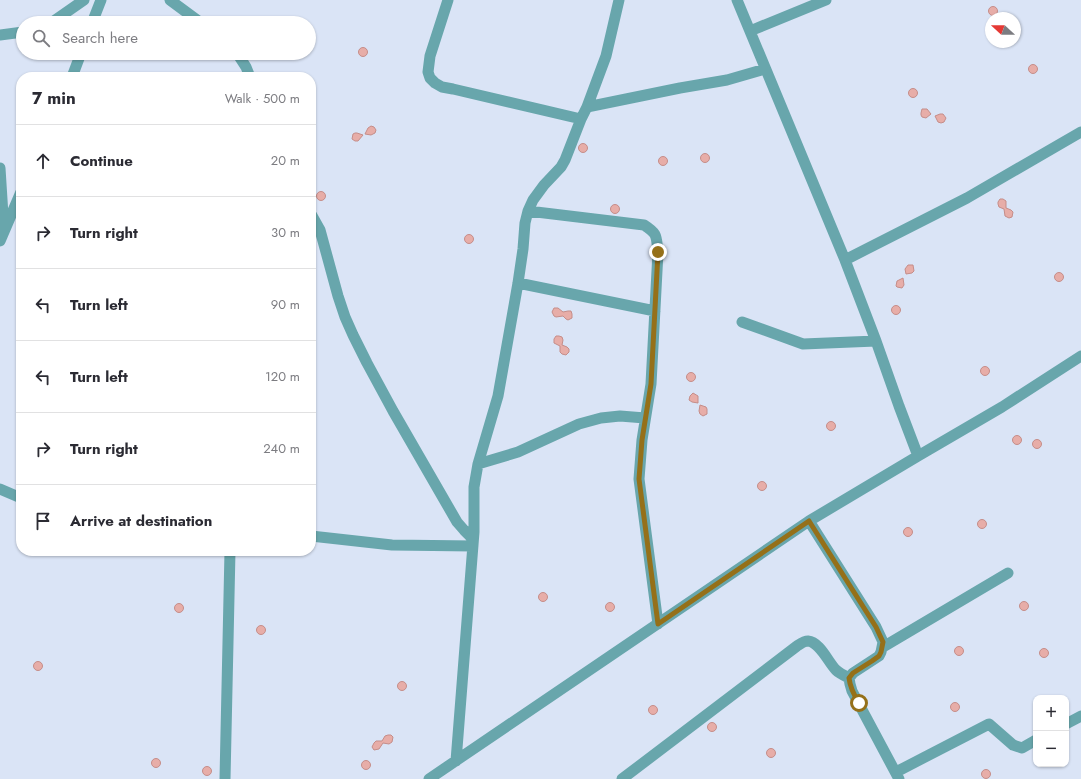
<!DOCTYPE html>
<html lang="en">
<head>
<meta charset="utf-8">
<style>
  :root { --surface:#fff; --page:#f7f7f7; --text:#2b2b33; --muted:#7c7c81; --line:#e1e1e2 }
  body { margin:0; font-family:Jost,sans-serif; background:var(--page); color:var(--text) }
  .controls { position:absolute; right:12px; bottom:12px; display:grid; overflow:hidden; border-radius:8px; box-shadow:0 1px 3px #0004 }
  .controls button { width:36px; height:36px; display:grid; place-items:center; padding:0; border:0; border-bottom:1px solid var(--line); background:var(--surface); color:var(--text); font:20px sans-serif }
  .compass { position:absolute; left:985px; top:12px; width:36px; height:36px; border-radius:50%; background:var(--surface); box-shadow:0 1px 3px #0004; rotate:291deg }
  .stop { position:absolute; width:12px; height:12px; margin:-9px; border:3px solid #957019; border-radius:50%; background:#fff }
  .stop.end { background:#957019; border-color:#fff; box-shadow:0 1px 4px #0008 }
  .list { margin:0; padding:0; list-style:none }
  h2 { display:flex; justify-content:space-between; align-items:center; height:52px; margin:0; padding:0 16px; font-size:17px }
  h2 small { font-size:13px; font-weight:400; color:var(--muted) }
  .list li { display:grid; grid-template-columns:26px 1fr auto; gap:12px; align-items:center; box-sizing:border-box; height:72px; padding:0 16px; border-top:1px solid var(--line) }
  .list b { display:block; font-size:15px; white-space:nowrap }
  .list em { font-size:13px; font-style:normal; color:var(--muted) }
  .icon { flex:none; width:22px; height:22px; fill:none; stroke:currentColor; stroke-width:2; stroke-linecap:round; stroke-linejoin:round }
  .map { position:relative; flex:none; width:1081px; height:779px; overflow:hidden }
  .search { position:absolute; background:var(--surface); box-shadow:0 1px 3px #0004; left:16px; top:16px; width:300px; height:44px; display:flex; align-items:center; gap:10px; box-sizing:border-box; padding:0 14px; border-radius:22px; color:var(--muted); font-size:15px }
  .panel { position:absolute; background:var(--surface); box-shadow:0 1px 3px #0004; left:16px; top:72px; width:300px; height:484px; border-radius:16px }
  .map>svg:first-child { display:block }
  .building { fill:#e7ada8; stroke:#c58d89 }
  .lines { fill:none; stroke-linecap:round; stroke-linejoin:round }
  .street { stroke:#68a6ac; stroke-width:11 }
  .route { stroke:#957019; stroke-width:5 }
</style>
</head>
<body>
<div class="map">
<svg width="1081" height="779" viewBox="0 0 1081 779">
  <rect width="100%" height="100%" fill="#dae4f6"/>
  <path class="building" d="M988.5 11a4.5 4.5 0 1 1 9 0a4.5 4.5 0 1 1-9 0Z
    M358.5 52a4.5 4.5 0 1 1 9 0a4.5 4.5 0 1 1-9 0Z
    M1028.5 69a4.5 4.5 0 1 1 9 0a4.5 4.5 0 1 1-9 0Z
    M908.5 93a4.5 4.5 0 1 1 9 0a4.5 4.5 0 1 1-9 0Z
    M922,109H927L931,114L926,118L922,117L921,115V113Z
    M940,114H943L946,118L944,122L941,123L938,122L935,116Z
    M371,126L374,127L376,130L375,133L371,135L365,134L368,128Z
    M355,133H357L363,135L358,141H355L352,139L353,134Z
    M578.5 148a4.5 4.5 0 1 1 9 0a4.5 4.5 0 1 1-9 0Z
    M700.5 158a4.5 4.5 0 1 1 9 0a4.5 4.5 0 1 1-9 0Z
    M658.5 161a4.5 4.5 0 1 1 9 0a4.5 4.5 0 1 1-9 0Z
    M316.5 196a4.5 4.5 0 1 1 9 0a4.5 4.5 0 1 1-9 0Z
    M1000,199H1003L1006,201V208L1011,210L1013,212L1012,217L1009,218L1005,216L1004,209L999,207L998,204V202Z
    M610.5 209a4.5 4.5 0 1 1 9 0a4.5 4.5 0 1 1-9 0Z
    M464.5 239a4.5 4.5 0 1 1 9 0a4.5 4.5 0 1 1-9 0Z
    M908,265H913L914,271L912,273L906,274L905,269Z
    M1054.5 277a4.5 4.5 0 1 1 9 0a4.5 4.5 0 1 1-9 0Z
    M903,278L904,285L902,288L897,287L896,286L897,281Z
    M891.5 310a4.5 4.5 0 1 1 9 0a4.5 4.5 0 1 1-9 0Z
    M554,308H558L563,312L568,311H571L572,314V318L568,320L566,319L563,316L556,317L554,316L552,312Z
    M556,336H559L562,337L563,340L562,345L567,347L569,349V352L566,355L562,354L560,352V346L554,343V339Z
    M980.5 371a4.5 4.5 0 1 1 9 0a4.5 4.5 0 1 1-9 0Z
    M686.5 377a4.5 4.5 0 1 1 9 0a4.5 4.5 0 1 1-9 0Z
    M693,393L698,396V403L692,402L689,400L690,396Z
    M700,405L706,407L707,409V414L703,416L700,414L699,411Z
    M826.5 426a4.5 4.5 0 1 1 9 0a4.5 4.5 0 1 1-9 0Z
    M1012.5 440a4.5 4.5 0 1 1 9 0a4.5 4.5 0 1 1-9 0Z
    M1032.5 444a4.5 4.5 0 1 1 9 0a4.5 4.5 0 1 1-9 0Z
    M757.5 486a4.5 4.5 0 1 1 9 0a4.5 4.5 0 1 1-9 0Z
    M977.5 524a4.5 4.5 0 1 1 9 0a4.5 4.5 0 1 1-9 0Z
    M903.5 532a4.5 4.5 0 1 1 9 0a4.5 4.5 0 1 1-9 0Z
    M538.5 597a4.5 4.5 0 1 1 9 0a4.5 4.5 0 1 1-9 0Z
    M1019.5 606a4.5 4.5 0 1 1 9 0a4.5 4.5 0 1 1-9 0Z
    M605.5 607a4.5 4.5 0 1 1 9 0a4.5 4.5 0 1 1-9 0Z
    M174.5 608a4.5 4.5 0 1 1 9 0a4.5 4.5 0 1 1-9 0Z
    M256.5 630a4.5 4.5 0 1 1 9 0a4.5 4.5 0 1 1-9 0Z
    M954.5 651a4.5 4.5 0 1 1 9 0a4.5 4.5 0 1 1-9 0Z
    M1039.5 653a4.5 4.5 0 1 1 9 0a4.5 4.5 0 1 1-9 0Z
    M33.5 666a4.5 4.5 0 1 1 9 0a4.5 4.5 0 1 1-9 0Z
    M397.5 686a4.5 4.5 0 1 1 9 0a4.5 4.5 0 1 1-9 0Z
    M950.5 707a4.5 4.5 0 1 1 9 0a4.5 4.5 0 1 1-9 0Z
    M648.5 710a4.5 4.5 0 1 1 9 0a4.5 4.5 0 1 1-9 0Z
    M707.5 727a4.5 4.5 0 1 1 9 0a4.5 4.5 0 1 1-9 0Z
    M388,735H391L393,737L392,742L389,744L383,743L379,749L374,750L372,747L374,743L376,741H382L385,736Z
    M766.5 753a4.5 4.5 0 1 1 9 0a4.5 4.5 0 1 1-9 0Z
    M151.5 763a4.5 4.5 0 1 1 9 0a4.5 4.5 0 1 1-9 0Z
    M361.5 765a4.5 4.5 0 1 1 9 0a4.5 4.5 0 1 1-9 0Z
    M202.5 771a4.5 4.5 0 1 1 9 0a4.5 4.5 0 1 1-9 0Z
    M981.5 774a4.5 4.5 0 1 1 9 0a4.5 4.5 0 1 1-9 0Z"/>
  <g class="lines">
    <path class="street" d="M170,0L201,23
      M448,0L430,56L428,72L430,78L435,83L442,87L453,89L581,119
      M51,23L84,0
      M92,23L101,0
      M750,31L826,0
      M0,35L23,32
      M237,53L246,67L250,77
      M72,77L81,53
      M587,107L680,88L727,80L765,69
      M0,168L4,231
      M528,211L644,225C658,234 656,236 658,252L651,384L642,440L639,479L658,624
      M311,214L320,230L338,296L345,317L353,335L367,363L393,411L457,522L464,530L473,539
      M0,241L21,192
      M845,260L967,198L1081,132
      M518,283L655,311
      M742,322L803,344L876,341
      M918,456L1002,407L1081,356
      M478,464L518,452L579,424L601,418L620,416L645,418
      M0,489L21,498
      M809,521L876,627L883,642L881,652L879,656L853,673L849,678L850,684L852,691L899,779
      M311,536L392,545L473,546
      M883,647L1008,573
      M1066,724L1081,716
      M456,761L474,532V487L478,464L498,396L518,283L523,249L525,223L528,211L533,200L544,185L561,167L565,160L581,119L587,107L606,56L619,0
      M896,772L989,724L1013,745L1022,748L1036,740
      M225,779L230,551
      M429,779L809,521L918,456L899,406L876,341L845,260L737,0
      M622,779L797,646C800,644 804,641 808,641C820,642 828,662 836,670C839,673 845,676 849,678"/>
  </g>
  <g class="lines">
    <path class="route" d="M658,252L651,384L642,440L639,479L658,624L809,521L876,627L883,642L881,652L879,656L872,661L853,673L849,678C850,687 854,695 859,703"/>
  </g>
</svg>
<div class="controls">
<button>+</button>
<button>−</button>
</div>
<svg class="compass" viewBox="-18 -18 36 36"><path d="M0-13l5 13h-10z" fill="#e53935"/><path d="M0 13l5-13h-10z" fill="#7c7c81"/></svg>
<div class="stop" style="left:859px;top:703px"></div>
<div class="stop end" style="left:658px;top:252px"></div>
<div class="search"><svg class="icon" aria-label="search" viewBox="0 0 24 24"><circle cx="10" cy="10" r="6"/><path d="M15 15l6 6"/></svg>Search here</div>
<section class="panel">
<h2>7 min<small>Walk · 500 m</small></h2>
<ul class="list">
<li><svg class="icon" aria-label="ahead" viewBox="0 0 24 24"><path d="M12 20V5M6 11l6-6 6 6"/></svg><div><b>Continue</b></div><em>20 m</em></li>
<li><svg class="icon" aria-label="right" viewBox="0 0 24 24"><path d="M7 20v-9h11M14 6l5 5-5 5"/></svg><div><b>Turn right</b></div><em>30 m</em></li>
<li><svg class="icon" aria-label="left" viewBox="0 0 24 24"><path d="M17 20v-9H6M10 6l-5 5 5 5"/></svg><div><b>Turn left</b></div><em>90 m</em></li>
<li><svg class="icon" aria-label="left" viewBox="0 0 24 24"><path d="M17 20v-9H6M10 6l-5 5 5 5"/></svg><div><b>Turn left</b></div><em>120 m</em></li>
<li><svg class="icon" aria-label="right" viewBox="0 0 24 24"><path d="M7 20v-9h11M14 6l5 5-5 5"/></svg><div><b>Turn right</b></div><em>240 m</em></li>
<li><svg class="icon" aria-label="arrive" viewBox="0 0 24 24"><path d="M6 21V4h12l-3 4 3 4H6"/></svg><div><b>Arrive at destination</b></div></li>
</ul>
</section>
</div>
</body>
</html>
